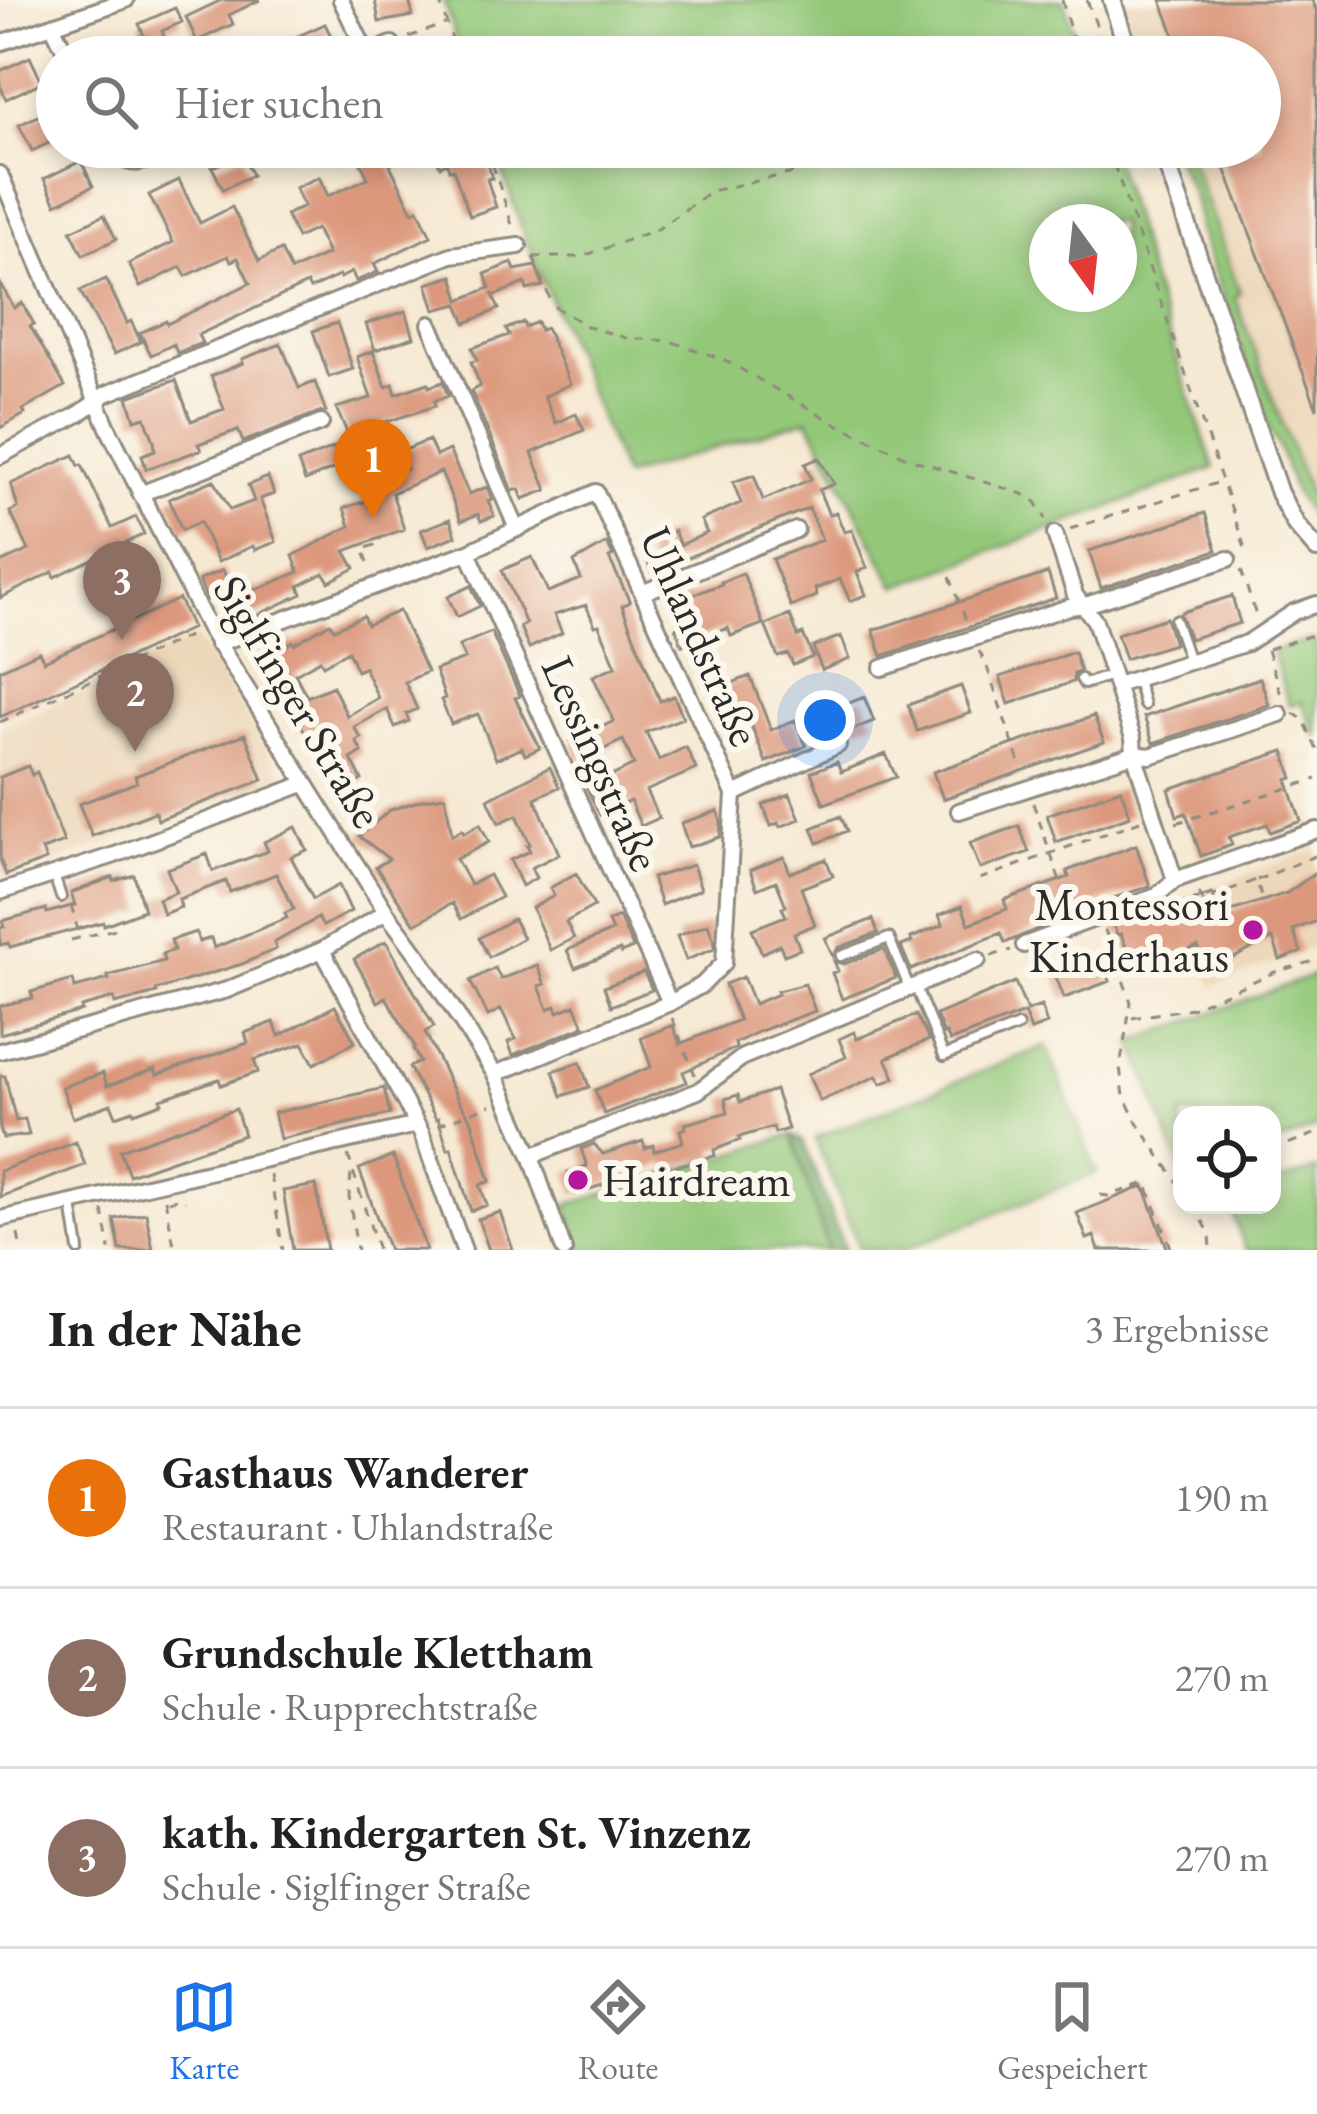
<!DOCTYPE html>
<html lang="de">
<head>
<meta charset="utf-8">
<style>
  :root { --surface:#fff; --page:#f6f6f6; --text:#222; --muted:#767676; --line:#e0e0e0; --accent:#1a73e8 }
  body { margin:0; font-family:"EB Garamond",serif; background:var(--page); color:var(--text) }
  .controls { position:absolute; right:36px; bottom:36px; display:grid; overflow:hidden; border-radius:24px; box-shadow:0 6px 18px #0003 }
  .controls button { width:108px; height:108px; display:grid; place-items:center; padding:0; border:0; border-bottom:3px solid var(--line); background:var(--surface); color:var(--text); font:60px sans-serif }
  .compass { position:absolute; left:1029px; top:204px; width:108px; height:108px; border-radius:50%; background:var(--surface); box-shadow:0 6px 18px #0003; rotate:165deg }
  .you { position:absolute; left:825px; top:720px; width:42px; height:42px; margin:-30px; border:9px solid #fff; border-radius:50%; background:#1a73e8; box-shadow:0 0 0 18px #1a73e833 }
  .badge { display:grid; place-items:center; width:78px; height:78px; border-radius:50%; background:var(--accent); color:#fff; font-size:39px; font-weight:700 }
  .pin { position:absolute; translate:-50% -99px; filter:drop-shadow(0 3px 6px #0008) }
  .pin::after { content:''; position:absolute; top:63px; width:42px; height:36px; background:inherit; clip-path:polygon(0 0,100% 0,50% 100%) }
  .list { margin:0; padding:0; list-style:none }
  h2 { display:flex; justify-content:space-between; align-items:center; height:156px; margin:0; padding:0 48px; font-size:51px }
  h2 small { font-size:39px; font-weight:400; color:var(--muted) }
  .list li { display:grid; grid-template-columns:78px 1fr auto; gap:36px; align-items:center; box-sizing:border-box; height:180px; padding:0 48px; border-top:3px solid var(--line) }
  .list b { display:block; font-size:45px; white-space:nowrap }
  .list p { margin:0; font-size:39px; white-space:nowrap; color:var(--muted) }
  .list em { font-size:39px; font-style:normal; color:var(--muted) }
  .icon { flex:none; width:66px; height:66px; fill:none; stroke:currentColor; stroke-width:2; stroke-linecap:round; stroke-linejoin:round }
  .map { position:relative; flex:none; width:1317px; height:1250px; overflow:hidden }
  .search { position:absolute; background:var(--surface); box-shadow:0 6px 18px #0003; left:36px; right:36px; top:36px; height:132px; display:flex; align-items:center; gap:30px; box-sizing:border-box; padding:0 42px; border-radius:66px; color:var(--muted); font-size:45px }
  .sheet { height:696px; background:var(--surface) }
  nav { display:flex; justify-content:space-around; align-items:center; box-sizing:border-box; height:168px; border-top:3px solid var(--line); background:var(--surface); font-size:33px; color:var(--muted) }
  nav a { display:grid; justify-items:center; gap:6px }
  nav .on { color:var(--accent) }
  .map>svg:first-child { display:block }
  .built { fill:#ecd7ba }
  .green { fill:#93c879; stroke:#5f7a52; stroke-width:3; fill-rule:evenodd }
  .forest { fill:#76ac69; stroke:#506c4a; stroke-width:3 }
  .building { fill:#dc987d; fill-rule:evenodd }
  .lines { fill:none; stroke-linecap:round; stroke-linejoin:round }
  .service-casing { stroke:#908a7f; stroke-width:14 }
  .minor-casing { stroke:#908a7f; stroke-width:20 }
  .tertiary-casing { stroke:#908a7f; stroke-width:22 }
  .path { stroke:#908a7f; stroke-width:3; stroke-dasharray:9 9; stroke-linecap:butt }
  .service { stroke:#fff; stroke-width:8 }
  .minor { stroke:#fff; stroke-width:14 }
  .tertiary { stroke:#fff; stroke-width:16 }
  .poi-dot { fill:#b5179e; stroke:#fbf7ec; stroke-width:4.5 }
  .labels { text-anchor:middle; dominant-baseline:central; stroke-width:12; stroke-linejoin:round; paint-order:stroke }
  .street-label { font-size:45px; fill:#2b2b2b; stroke:#fbf7ec }
  .poi-label { font-size:45px; fill:#2b2b2b; stroke:#fbf7ec; text-anchor:end }
</style>
</head>
<body>
<div class="map">
<svg width="1317" height="1250" viewBox="0 0 1317 1250">
  <rect width="100%" height="100%" fill="#fbf7ec"/>
  <filter id="ink" filterUnits="userSpaceOnUse"><feTurbulence type="fractalNoise" baseFrequency=".00833" numOctaves="2"/><feDisplacementMap in="SourceGraphic" scale="24" xChannelSelector="R" yChannelSelector="G"/><feConvolveMatrix kernelMatrix="1 2 1 2 8 2 1 2 1" color-interpolation-filters="sRGB"/></filter>
  <filter id="wash" filterUnits="userSpaceOnUse"><feTurbulence type="fractalNoise" baseFrequency=".004" numOctaves="4" result="noise"/><feDisplacementMap in="SourceGraphic" scale="48" xChannelSelector="R" yChannelSelector="G"/><feGaussianBlur stdDeviation="2.7" result="paint"/><feColorMatrix in="noise" values="0 0 0 0 0 0 0 0 0 0 0 0 0 0 0 0 0 1.4 0 .05"/><feComposite in="paint" operator="in"/></filter>
  <g filter="url(#wash)">
    <rect width="100%" height="100%" fill="#f6e9d3"/>
    <path class="built" d="M1123,0H1317V525L1295,494L1270,434L1171,147H1260V57H1141Z
      M196,637L285,777L8,879L0,859V728Z
      M1317,849V946L1212,986L1178,901Z"/>
    <path class="green" d="M443,0H1064L1082,57H462Z
      M494,147H1110L1153,288L1214,468L896,587L808,419L624,477L524,235ZM1047,222H1119V294H1047Z
      M1171,147H1186L1240,292L1235,298L1309,495L1317,497V525L1295,494L1277,442L1270,434L1199,228C1198,189 1183,180 1171,147Z
      M1311,640L1317,646V738L1302,702L1289,705L1272,651Z
      M1317,974V1128L1272,1145V1115H1182V1173L1133,1042Z
      M1046,1046L1097,1173L904,1250H860L815,1138Z
      M792,1135L828,1250H580L567,1205Z
      M1317,1169V1250H1246L1230,1205H1272V1184Z"/>
    <path class="forest" d="M792,1135L803,1141L845,1250H828Z"/>
    <g id="blocks">
      <path class="building" d="M222,0H260L229,15L233,24L197,41L186,17Z
        M375,0H409L413,16L379,22Z
        M1161,0H1312L1317,12V409L1217,147H1260V57H1183Z
        M175,8L182,22L162,31L164,36L148,44L139,24Z
        M325,24L336,46L313,57H252Z
        M140,36L151,57H95L124,44Z
        M30,57L42,82L6,99L0,86V71Z
        M57,107V139L32,151L19,125Z
        M353,147H421L390,165L413,212L418,209L431,236L374,264L378,272L356,281L352,272L340,278L339,276L310,289L307,284L198,335L202,343L177,353L174,344L151,355L140,333L166,321L167,324L250,283L238,258L231,261L228,256L186,276L181,267L140,287L129,264L173,242L149,195L179,180L200,223L232,207L259,261L281,250L291,271L328,254L316,229L297,238L286,215L304,206L295,188L319,177L328,196L368,178Z
        M430,147H476L466,153L471,163L486,159L492,178L487,179L496,207L470,216L453,169L449,170L447,163L440,166Z
        M242,155L252,175L223,189L212,167Z
        M81,161L93,186L56,204L44,179Z
        M104,215L116,239L83,255L71,231Z
        M512,263L515,270L536,266L543,286L527,290L525,283L494,296L492,293L499,309L466,323L458,304L435,310L427,284L453,276L460,300L490,288L485,274Z
        M106,279L127,323L131,321L141,342L114,354L80,291Z
        M0,283L14,308L22,303L34,324L30,326L65,386L23,410L25,414L0,428Z
        M406,311L414,337L375,350L366,324Z
        M523,322L525,327L537,322L540,330L546,328L570,384L544,397L556,423L576,414L584,430L532,453L547,490L523,499L519,489L513,491L471,391L480,386L471,362L477,360L472,348L509,335L506,329Z
        M337,323L353,369L329,377L313,331Z
        M281,344L299,388L315,382L326,412L317,413L243,442L238,430L198,444L201,450L146,469L142,455L155,450L154,441L145,417L135,420L128,397L176,380L191,421L224,409L211,376L243,363L242,359Z
        M373,351L386,387L393,384L396,394L428,383L429,387L443,382L448,396L434,401L435,406L371,427L377,446L356,452L336,408L371,398L357,357Z
        M429,440L436,456L449,450L469,494L487,487L492,500L488,501L494,516L481,521L478,514L461,521L441,472L392,493L404,529L345,551L355,568L329,582L324,573L299,586L302,594L236,625L223,600L252,585L255,590L299,572L293,556L350,526L344,508L370,500L364,483L407,469L400,452Z
        M338,446L345,464L305,481L298,462Z
        M74,455L79,466L82,465L112,528L136,517L144,534L55,577L53,572L0,598V563L29,550L10,512L18,508L11,484Z
        M819,458L834,484L819,490L829,515L836,512L844,532L852,530L867,568L857,572L866,595L850,601L840,579L815,589L817,596L791,607L772,559L822,540L809,508L652,572L641,546L674,531L680,545L707,533L701,520L741,503L733,482L754,475L763,500L811,479L805,464Z
        M268,477L274,494L260,499L276,542L255,550L253,546L218,562L200,522L182,530L169,499L214,480L230,510L254,501L248,485Z
        M1205,513L1217,550L1101,588L1089,551Z
        M450,519L456,536L428,547L421,530Z
        M607,543L613,556L609,558L630,602L622,606L660,701L674,696L683,718L646,732L659,760L686,747L696,769L646,791L659,818L641,826L630,801L600,815L587,788L634,765L623,740L580,761L571,742L614,721L593,676L616,666L599,625L595,626L586,605L554,615L562,633L529,648L520,627L526,624L502,570L532,557L548,592L581,579L574,562Z
        M223,570L231,590L207,600L199,580Z
        M743,573L763,624L731,636L728,628L682,645L676,628L679,627L671,603L722,584L721,582Z
        M1048,573L1056,598L882,656L873,630Z
        M471,586L480,606L457,617L448,597Z
        M1232,596L1240,623L1190,639L1180,614L1182,612Z
        M179,599L192,628L0,717V670L39,652L44,661Z
        M399,611L427,672L405,682L417,709L406,714L409,721L395,727L387,709L354,727L361,738L356,741L362,752L351,759L362,780L342,791L301,725L298,727L273,672L266,676L256,656L277,646L279,650L293,641L294,644L330,623L334,629L363,616L367,625ZM348,651L357,671L364,667L378,698L347,716L333,686L307,697L295,674L320,660L323,665Z
        M790,615L798,636L803,634L813,657L793,665L788,654L778,657L765,625Z
        M1166,618L1174,644L1125,659L1117,634Z
        M491,632L520,696L515,698L540,748L525,755L522,748L496,759L478,714L451,724L441,700L445,698L435,670L465,659L459,646Z
        M841,636L850,659L822,670L813,647Z
        M1074,652L1080,671L1074,674L1073,682L1009,704L1000,677Z
        M750,676L771,730L795,720L806,746L766,762L746,712L723,721L711,691Z
        M1260,678L1269,705L1153,743L1144,717Z
        M961,686L971,713L917,731L908,705Z
        M864,697L874,721L847,732L837,708Z
        M1094,716L1104,742L943,799L933,772Z
        M245,734L263,780L158,820L155,812L92,836L79,804L137,782L135,776Z
        M1284,751L1293,778L1287,780L1301,821L1270,832L1267,824L1229,837L1232,845L1201,856L1186,813L1177,816L1169,789Z
        M886,754L896,777L824,804L811,772L837,762L841,772Z
        M28,766L32,775L37,772L64,842L42,850L46,860L6,875L0,859V777Z
        M550,767L559,787L535,798L559,854L531,868L536,878L522,886L510,860L530,851L527,845L530,844L517,815L499,823L488,799Z
        M1121,789L1130,816L1056,842L1047,815Z
        M790,794L800,819L780,827L779,823L771,826L763,805Z
        M445,796L452,835L462,829L464,833L480,824L489,842L456,859L470,885L489,875L501,897L461,919L452,903L415,924L376,867L389,859L359,836L390,810L421,800Z
        M718,811L721,821L720,837L689,847L681,823Z
        M841,816L847,831L818,843L812,828Z
        M1019,826L1029,852L980,869L970,843Z
        M296,827L307,850L291,857L313,899L339,885L351,911L323,926L318,918L274,943L276,949L242,964L156,990L157,993L115,1004L114,998L81,1007L82,1011L0,1034V1006L33,998L31,992L73,980L75,988L109,979L108,976L164,961L162,954L174,950L171,940L196,932L199,942L211,938L214,948L287,918L285,913L294,909L276,874L230,892L226,881L179,899L181,907L163,914L158,899L176,892L167,869L207,854L213,871L268,851L264,842Z
        M1136,845L1150,886L1047,920L1049,924L1005,943L1001,933L911,970L901,946L912,942L911,938L943,925L939,915L962,906L969,924L1007,909L1004,900L1069,877L1067,871Z
        M784,857L790,873L826,859L833,876L801,888L815,925L794,933L800,949L784,955L780,945L762,953L752,929L786,916L782,908L786,906L776,881L757,889L750,870Z
        M693,865L701,889L661,905L652,878Z
        M1317,872V921L1293,930L1301,952L1280,960L1273,938L1208,971L1198,947L1135,971L1121,934L1117,935L1113,924L1164,904L1166,909L1212,894L1219,915L1287,893Z
        M576,873L594,906L566,922L574,938L550,950L532,908L554,896L550,888Z
        M134,875L144,910L104,925L103,922L10,947L8,943L0,945V928L4,927L2,921L46,909L47,913L75,905L71,893L113,877L114,881Z
        M619,917L633,948L621,953L620,950L575,968L567,950L612,931L608,922Z
        M513,919L523,938L489,957L479,938Z
        M873,919L878,933L838,948L833,957L825,938Z
        M708,924L714,941V949L686,960L677,936Z
        M386,941L434,1027L425,1032L459,1102L471,1119L490,1181L480,1185L487,1205L471,1211L451,1148L448,1149L438,1118L436,1119L409,1067L420,1062L413,1049L415,1047L386,997L378,1002L354,959Z
        M884,949L896,978L842,999L832,973L838,971L834,961L844,964Z
        M1100,954L1110,981L1064,998L1054,972Z
        M537,965L545,984L539,986L548,1009L556,1006L558,1012L575,1005L584,1026L513,1055L508,1042L516,1039L501,1009L488,1016L470,981L495,968L501,979Z
        M644,972L652,990L611,1006L604,987Z
        M743,977L754,1004L778,994L777,991L805,984L815,1011L760,1031L735,1043L736,1048L683,1072L687,1082L604,1114L595,1090L651,1067L641,1038L673,1025L680,1044L739,1020L725,984Z
        M1015,982L1027,1011L1041,1006L1047,1024L1031,1030L1024,1013L950,1041L946,1033L944,1034L936,1015Z
        M335,1006L355,1042L314,1064L303,1043L254,1060L258,1072L221,1085L219,1079L161,1099L162,1103L134,1113L133,1110L116,1116L111,1104L73,1118L62,1087L103,1073L107,1086L155,1069L157,1075L248,1043L245,1033L274,1022L279,1036Z
        M916,1015L929,1040L886,1058L895,1078L881,1084L877,1076L820,1101L808,1074L846,1057L839,1039L854,1032L857,1039Z
        M580,1062L589,1087L562,1096L553,1071Z
        M0,1076H5L16,1121L25,1119L29,1135L3,1138L0,1128Z
        M384,1088L390,1114L280,1139L274,1113Z
        M775,1090L788,1129L775,1133L773,1127L739,1137L740,1140L714,1150L715,1156L668,1168L666,1164L575,1194L568,1172L587,1166L581,1149L594,1144L603,1154L643,1141L645,1148L653,1145L654,1151L683,1142L680,1130L686,1128L685,1124L728,1112L725,1099L738,1095L740,1102Z
        M236,1109L244,1135L129,1175L120,1150Z
        M76,1142L85,1165L0,1197V1171Z
        M393,1156L413,1212L426,1250H389L359,1169Z
        M316,1185L327,1250H293L283,1191Z
        M1144,1186L1168,1250H1099L1094,1236L1087,1239L1077,1213Z
        M500,1212L513,1250H489L478,1219Z
        M146,1213L153,1250H120L114,1219Z"/>
    </g>
  </g>
  <g filter="url(#ink)">
    <use href="#blocks" fill-opacity="0" stroke="#908a7f" stroke-width="3"/>
    <g class="lines">
      <defs>
        <path id="service" d="M1175,620L1189,661
          M1081,679L1084,684L1112,675
          M1137,680L1144,705
          M54,875L61,897
          M841,956L889,938L909,987
          M916,988L944,1056L1018,1026
          M72,1204L79,1250"/>
        <path id="minor" d="M341,0L367,54
          M53,27L68,57
          M0,43L126,0
          M361,57L392,44
          M111,147C130,175 151,159 175,147
          M0,174L109,430L208,627L386,912L420,958L495,1074L531,1156L564,1250
          M430,324L517,529
          M0,456L79,414L106,394L451,255L519,246
          M140,494L321,423
          M1055,534L1075,595L1095,621L1133,738L1134,754L1175,880
          M468,552L670,1003
          M642,593L796,530
          M217,644L468,552L596,492L734,794L724,963L702,985L670,1003L495,1074
          M882,668L1069,607L1086,605L1228,559
          M1117,685L1247,643L1294,612L1317,604
          M734,794L838,745L820,702
          M959,811L1134,754L1150,756L1280,714
          M0,892L115,855L304,784
          M1024,945L1156,896L1175,880L1317,830
          M322,950L421,1132L464,1250
          M0,1051L227,990L322,950L386,912
          M531,1156L698,1091L743,1057L978,960
          M0,1219L417,1125"/>
        <path id="tertiary" d="M1112,0L1130,57
          M1161,147L1279,493L1296,525L1317,549"/>
      </defs>
      <use href="#service" class="service-casing"/>
      <use href="#minor" class="minor-casing"/>
      <use href="#tertiary" class="tertiary-casing"/>
      <path class="path" d="M439,0L458,57
        M1062,0L1077,57
        M409,37L445,24
        M1083,57C1105,33 1097,29 1087,0
        M487,147L514,231
        M1108,147L1246,551L1243,553
        M533,257L553,306L587,326L626,338L670,341L725,360L831,421L911,459L1023,494L1036,502L1046,519
        M533,257H581L658,229L711,191L802,171L844,147
        M1070,529L1223,481
        M368,562L363,549L381,543L380,537
        M1241,570L1257,618
        M950,577L968,626
        M1268,649L1309,636L1317,637
        M1267,650L1282,698
        M979,651L986,664L1022,771
        M1293,713L1304,720L1317,750
        M0,722L195,633
        M1033,803L1071,913
        M1176,823L1317,779
        M980,879L1140,821
        M1257,880L1317,855
        M1199,893L1203,900L1256,880L1263,901
        M71,905L80,938
        M1105,930L1131,1002L1120,1067L1124,1096L1136,1121L1182,1188
        M71,940L115,929L113,923
        M991,956L1011,950
        M672,1018L695,1075
        M1132,1018L1191,1008L1275,972L1317,960
        M438,1125L491,1105
        M1272,1150L1317,1133
        M348,1155L378,1250
        M351,1174L349,1196L357,1250
        M270,1175L283,1250
        M1100,1195L1108,1196L1146,1183L1172,1250
        M165,1199L175,1250
        M168,1201L182,1198L185,1201
        M1194,1205L1210,1234L1211,1250
        M103,1210L110,1250
        M18,1234L21,1250"/>
      <use href="#service" class="service"/>
      <use href="#minor" class="minor"/>
      <use href="#tertiary" class="tertiary"/>
    </g>
  </g>
  <g class="poi-dot">
    <circle cx="1253" cy="930" r="12"/>
    <circle cx="578" cy="1180" r="12"/>
  </g>
  <g class="labels">
    <g class="street-label">
      <text transform="translate(701 636) rotate(66)">Uhlandstraße</text>
      <text transform="translate(299 701) rotate(59)">Siglfinger Straße</text>
      <text transform="translate(602 763) rotate(66)">Lessingstraße</text>
    </g>
    <g class="poi-label">
      <text x="1229" y="904">Montessori<tspan x="1229" dy="52">Kinderhaus</tspan></text>
      <text x="602" y="1180" text-anchor="start">Hairdream</text>
    </g>
  </g>
</svg>
<div class="controls">
<button><svg class="icon" aria-label="locate" viewBox="0 0 24 24"><circle cx="12" cy="12" r="6"/><path d="M12 2v4M12 18v4M2 12h4M18 12h4"/></svg></button>
</div>
<svg class="compass" viewBox="-18 -18 36 36"><path d="M0-13l5 13h-10z" fill="#e53935"/><path d="M0 13l5-13h-10z" fill="#767676"/></svg>
<div class="you"></div>
<div class="pin badge" style="left:373px;top:518px;background:#e8710a">1</div>
<div class="pin badge" style="left:135px;top:752px;background:#8d6e63">2</div>
<div class="pin badge" style="left:122px;top:640px;background:#8d6e63">3</div>
<div class="search"><svg class="icon" aria-label="search" viewBox="0 0 24 24"><circle cx="10" cy="10" r="6"/><path d="M15 15l6 6"/></svg>Hier suchen</div>
</div>
<section class="sheet">
<h2>In der Nähe<small>3 Ergebnisse</small></h2>
<ul class="list">
<li><span class="badge" style="background:#e8710a">1</span><div><b>Gasthaus Wanderer</b><p>Restaurant · Uhlandstraße</p></div><em>190 m</em></li>
<li><span class="badge" style="background:#8d6e63">2</span><div><b>Grundschule Klettham</b><p>Schule · Rupprechtstraße</p></div><em>270 m</em></li>
<li><span class="badge" style="background:#8d6e63">3</span><div><b>kath. Kindergarten St. Vinzenz</b><p>Schule · Siglfinger Straße</p></div><em>270 m</em></li>
</ul>
</section>
<nav>
<a class="on"><svg class="icon" aria-label="map" viewBox="0 0 24 24"><path d="M3 6l6-2 6 2 6-2v14l-6 2-6-2-6 2zM9 4v14M15 6v14"/></svg>Karte</a>
<a><svg class="icon" aria-label="directions" viewBox="0 0 24 24"><path d="M12 3l9 9-9 9-9-9zM9 14v-3h6M13 9l2 2-2 2"/></svg>Route</a>
<a><svg class="icon" aria-label="saved" viewBox="0 0 24 24"><path d="M7 4h10v16l-5-4-5 4z"/></svg>Gespeichert</a>
</nav>
</body>
</html>
